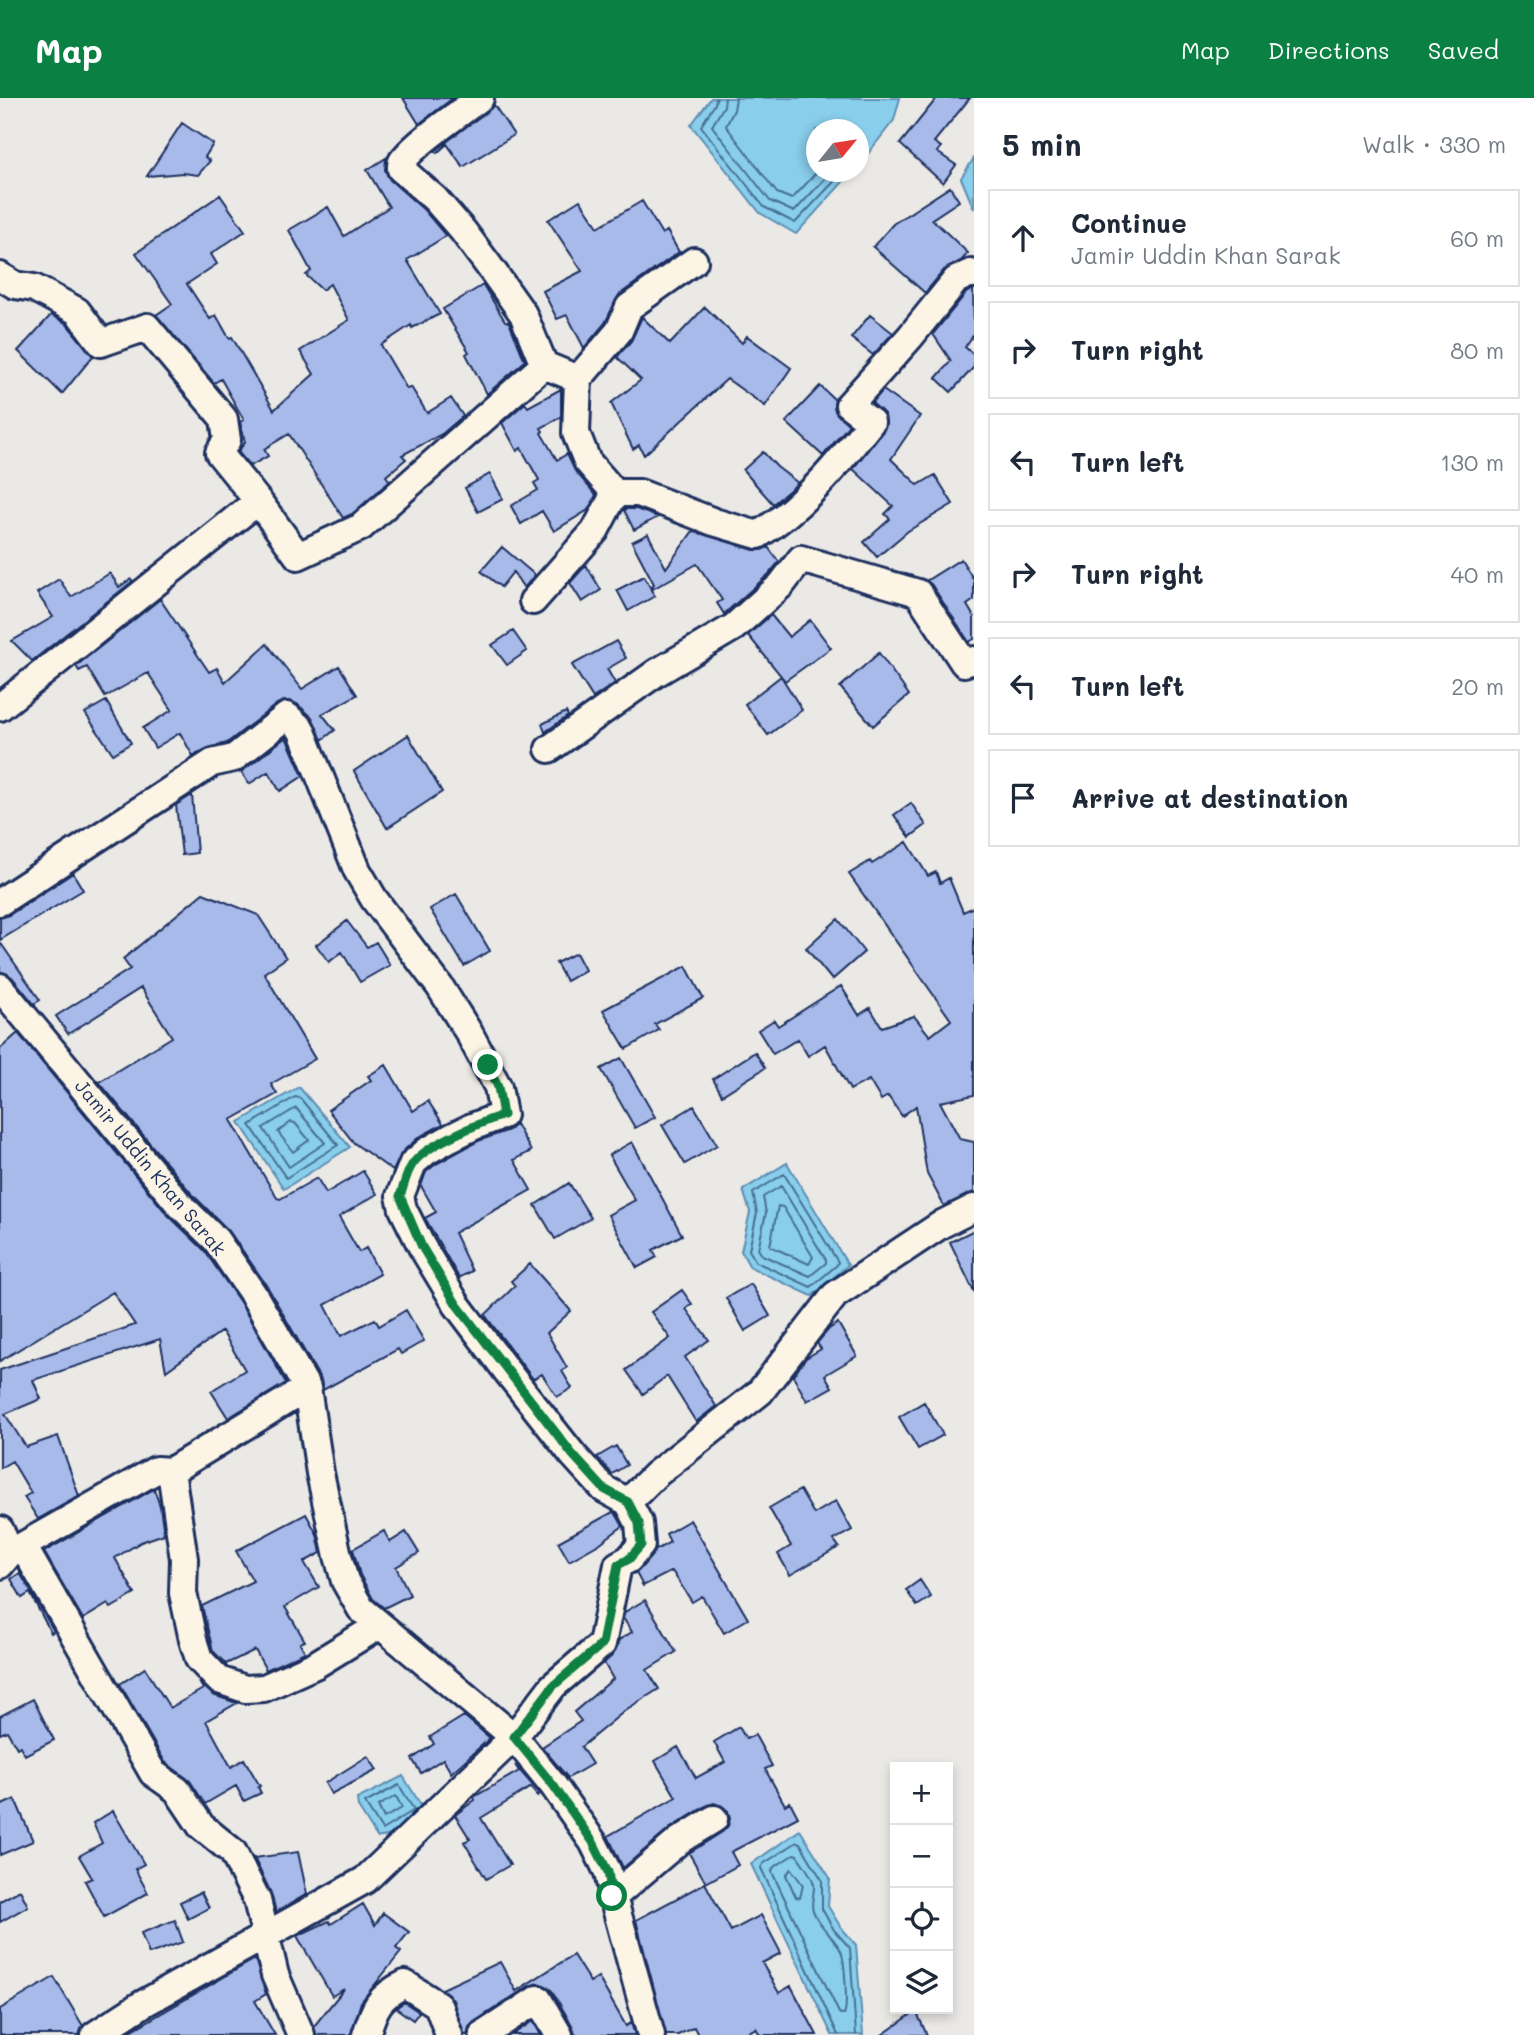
<!DOCTYPE html>
<html lang="en">
<head>
<meta charset="utf-8">
<style>
  :root { --surface:#fff; --page:#f6f6f7; --text:#1f2937; --muted:#747a83; --line:#e0e1e3; --accent:#0b8043 }
  body { margin:0; font-family:Mali,sans-serif; background:var(--page); color:var(--text) }
  .controls { position:absolute; right:21px; bottom:21px; display:grid; overflow:hidden; border-radius:0px; box-shadow:0 4px 10px #0003 }
  .controls button { width:63px; height:63px; display:grid; place-items:center; padding:0; border:0; border-bottom:2px solid var(--line); background:var(--surface); color:var(--text); font:35px sans-serif }
  .compass { position:absolute; left:806px; top:21px; width:63px; height:63px; border-radius:50%; background:var(--surface); box-shadow:0 4px 10px #0003; rotate:60deg }
  .stop { position:absolute; width:21px; height:21px; margin:-16px; border:5px solid #0b8043; border-radius:50%; background:#fff }
  .stop.end { background:#0b8043; border-color:#fff; box-shadow:0 2px 7px #0008 }
  .list { margin:0; padding:0; list-style:none }
  h2 { display:flex; justify-content:space-between; align-items:center; height:91px; margin:0; padding:0 28px; font-size:30px }
  h2 small { font-size:23px; font-weight:400; color:var(--muted) }
  .list li { display:grid; grid-template-columns:46px 1fr auto; gap:21px; align-items:center; box-sizing:border-box; height:98px; margin:0 14px 14px; padding:0 14px; border:2px solid var(--line); border-radius:0px }
  .list b { display:block; font-size:26px; white-space:nowrap }
  .list p { margin:0; font-size:23px; white-space:nowrap; color:var(--muted) }
  .list em { font-size:23px; font-style:normal; color:var(--muted) }
  .icon { flex:none; width:38px; height:38px; fill:none; stroke:currentColor; stroke-width:2; stroke-linecap:round; stroke-linejoin:round }
  .map { position:relative; flex:none; width:974px; height:1937px; overflow:hidden }
  header { display:flex; align-items:center; gap:42px; box-sizing:border-box; height:98px; padding:0 35px; background:var(--accent); color:#fff }
  header strong { font-size:33px }
  nav { display:flex; gap:38px; margin-inline-start:auto; font-size:24px }
  main { display:flex }
  aside { flex:1; background:var(--surface) }
  .map>svg:first-child { display:block }
  .water { fill:#89ceeb; stroke:#5d8eb3; stroke-width:2 }
  .lines { fill:none; stroke-linecap:round; stroke-linejoin:round }
  .shore { stroke:#476f96; stroke-width:2 }
  .building { fill:#a8bae9; stroke:#1b2f5e; stroke-width:2 }
  .minor-casing { stroke:#1b2f5e; stroke-width:32 }
  .minor { stroke:#fcf5e5; stroke-width:26 }
  .route { stroke:#0b8043; stroke-width:9 }
  .labels { text-anchor:middle; dominant-baseline:central; stroke-width:5; stroke-linejoin:round; paint-order:stroke }
  .street-label { font-size:19px; fill:#1b2f5e; stroke:#fcf5e5 }
</style>
</head>
<body>
<header>
<strong>Map</strong>
<nav><a>Map</a><a>Directions</a><a>Saved</a></nav>
</header>
<main>
<div class="map">
<svg width="974" height="1937" viewBox="0 0 974 1937">
  <rect width="100%" height="100%" fill="#ebe9e6"/>
  <filter id="ink" filterUnits="userSpaceOnUse"><feTurbulence type="fractalNoise" baseFrequency=".0143" numOctaves="2"/><feDisplacementMap in="SourceGraphic" scale="14" xChannelSelector="R" yChannelSelector="G"/><feConvolveMatrix kernelMatrix="1 2 1 2 8 2 1 2 1" color-interpolation-filters="sRGB"/></filter>
  <g filter="url(#ink)">
    <path class="water" d="M711,0H900L894,22L859,67L858,32H816V74H852L796,136L760,115L691,27Z
      M974,60V111L961,80Z
      M299,989L350,1049L284,1091L239,1024Z
      M787,1065L848,1167L812,1198L750,1169L741,1153L750,1114L743,1092Z
      M403,1678L424,1712C415,1723 392,1741 377,1739L358,1709L357,1701Z
      M800,1732L830,1780L828,1808L840,1828L856,1847L863,1937H832L751,1766Z"/>
    <g class="lines">
      <path class="shore" d="M716,0L715,6L701,28L764,109L795,125L843,74
        M725,0L724,8L712,28L770,103L794,114L831,74
        M736,0L734,12L726,28L777,95L792,101L817,74
        M295,999L300,1000L338,1047L286,1080L250,1027Z
        M296,1010L325,1045L289,1069L263,1030Z
        M291,1024L295,1025L309,1042L293,1054L278,1034Z
        M784,1076L838,1164L837,1167L811,1189L756,1164L749,1152L757,1115L753,1095Z
        M781,1088L826,1162V1165L810,1178L762,1157L758,1151L766,1115L763,1099Z
        M778,1108L783,1109L813,1159L809,1166L770,1148Z
        M399,1687L414,1712L382,1732L365,1705Z
        M396,1698L402,1710L384,1720L378,1708Z
        M794,1756L797,1757C802,1765 812,1777 814,1786C815,1795 810,1804 813,1813C819,1829 835,1840 841,1853C845,1863 848,1909 844,1917L839,1915L772,1774L773,1770Z
        M791,1771L803,1787L800,1800L796,1799L786,1777Z
        M838,1937L761,1770L763,1766L797,1744L800,1745L822,1782V1811L834,1832L850,1850L856,1937"/>
    </g>
    <path class="building" d="M403,0H453L419,26Z
      M937,0H970L934,44L941,49L937,54L956,67L943,85L900,46Z
      M494,7L514,37L463,69L447,46L437,55L435,53Z
      M182,25L213,46L205,59L210,63L198,77L183,75L147,78Z
      M386,60L385,72L390,82L424,112L446,138L407,162L440,216L412,230L411,227L381,247L407,291L411,289L427,315L451,300L463,318L442,336L402,357L406,361L386,378L390,383L352,416L343,420L289,336L264,351L268,358L250,368L238,354L245,344L240,324L244,322L221,281L214,285L156,217L172,206L136,155L220,97L245,133L211,156L217,166L187,186L210,221L216,217L229,240L232,239L274,312L314,276L300,253L349,222L330,186L322,192L306,177L311,173L289,132L328,109L344,138L389,109L367,72Z
      M950,89L959,103L932,121L968,155L962,162L944,172L925,195L873,149L893,126Z
      M580,102L598,129L642,103L662,136L667,133L679,154L619,197L605,225L584,250L567,217L557,221L543,193L582,173L548,122Z
      M483,187L505,223L509,224L525,263L487,296L466,256L469,254L443,211Z
      M973,191L974,236L965,249L974,257V269L951,294L936,280L951,263L933,236L966,195Z
      M705,209L742,245L747,238L791,270L765,308L727,281L644,357L639,347L633,351L611,305L641,282L617,259L631,243L642,219L670,246Z
      M51,217L66,225L93,258L62,296L18,253Z
      M870,217L893,235L873,257L851,240Z
      M820,288L835,302V313L849,327L823,358L786,324Z
      M561,291V319L541,330L543,333L541,335L557,362L567,356L575,373L596,397L588,412L554,433L542,413L521,426L511,408L538,392L534,385L539,382L521,350L517,353L502,325L525,305L528,309Z
      M883,292L920,318L891,361L918,387L935,377L953,406L908,433L877,459L864,444L890,421L885,416L893,408L853,371L886,327L885,317L872,305Z
      M763,354L777,369L798,385L773,406L743,372Z
      M490,376L503,401L478,414L465,390Z
      M627,411H636L658,419L634,432L624,412Z
      M693,433L754,452H761L768,449L779,464L769,476L724,516L717,505L722,502L697,466L651,492L655,498L628,513L617,492L644,478L651,491L654,486L632,444L648,436L666,470Z
      M502,449L535,477L524,490L513,474L501,489L481,473Z
      M961,461L974,482V502L967,507L974,519V541L969,544L931,486L926,483Z
      M586,467L601,492L582,504L570,485Z
      M110,475L119,489L131,481L133,483L32,563L12,543L53,519L37,495L59,481L71,499Z
      M160,501L209,574L217,570L225,584L267,546L302,591L339,568L357,597L322,616L335,632L322,642L312,619L297,606L285,603L277,606L227,645L208,650L193,658L180,635L155,650L143,630L172,612L148,575L105,599L87,569L79,573L76,568Z
      M771,517L789,539L810,522L831,550L785,583L748,537Z
      M513,533L527,553L507,567L492,547Z
      M616,543L626,560L607,571L615,585L593,600L572,567Z
      M879,555L909,597L873,628L840,589Z
      M781,578L802,612L768,637L745,606Z
      M106,603L131,645L113,656L85,615Z
      M566,614L568,618L545,634L542,626Z
      M408,637L442,694L387,730L354,673Z
      M286,639L303,678L280,693L268,674L249,686L241,674Z
      M192,697L197,755L182,757L176,707Z
      M911,705L926,727L910,739L894,717Z
      M907,744L928,778L936,774L940,785L949,780L963,814L974,809V997L940,1004L960,1041L974,1044V1094L944,1108L927,1076L916,1008L902,1018L888,998L881,1002L869,982L850,992L825,947L808,958L798,941L773,956L758,932L774,922L778,928L841,888L859,917L870,910L882,929L914,918L930,938L951,922L849,776L870,763L872,766Z
      M73,775L83,792L0,842V820L9,817Z
      M203,795L258,817L286,860L264,875L315,961L271,986L277,996L231,1022L277,1100L280,1101L317,1080L326,1095L363,1073L377,1096L339,1119L359,1154L366,1150L380,1176L325,1207L341,1238L375,1221L379,1228L406,1212L424,1243L401,1256L398,1251L323,1292L321,1282L267,1188L229,1133L191,1095L99,984L172,939L141,890L68,936L56,918L130,871L123,861Z
      M456,796L490,853L464,868L430,811Z
      M838,821L864,854L832,882L806,850Z
      M347,823L367,849L376,844L390,867L360,884L342,854L329,864L316,847Z
      M0,844L40,902L34,906L12,879L0,874Z
      M576,855L585,872L566,883L556,865Z
      M686,868L703,900L655,926L659,932L626,951L603,912Z
      M18,935L167,1116L204,1152L240,1204L286,1285L228,1320L211,1293L245,1272L222,1233L166,1273L160,1241L33,1282L41,1301L5,1316L26,1349L58,1338L79,1398L38,1421L24,1399L31,1395L12,1363L0,1370V1272L135,1227L113,1194L0,1263V951Z
      M755,954L765,970L722,997L713,981Z
      M621,960L655,1019L635,1030L601,971Z
      M386,967L413,1013L428,1003L443,1026L419,1039L403,1053L393,1073L354,1045L328,1012L371,982L368,978Z
      M694,1008L717,1047L685,1066L662,1027Z
      M516,1026L531,1053L514,1062L531,1092L454,1135L472,1173L459,1180L425,1120L436,1114L421,1088L426,1074L436,1066L478,1043L509,1032Z
      M632,1044L682,1137L653,1152L657,1159L637,1170L608,1117L635,1102L609,1057Z
      M569,1085L591,1120L555,1141L535,1107Z
      M974,1132V1194L950,1144Z
      M530,1166L571,1213L547,1235L567,1270L562,1273L572,1290L557,1299L542,1276L533,1281L485,1217L515,1188L511,1183Z
      M751,1186L770,1218L745,1233L726,1200Z
      M682,1192L692,1206L686,1211L709,1242L685,1259L716,1308L696,1324L667,1278L643,1296L626,1272L670,1240L651,1214Z
      M838,1225L857,1258L825,1277L832,1289L807,1303L793,1278L806,1260L821,1251L817,1245L829,1231Z
      M924,1304L943,1337L918,1351L899,1319Z
      M616,1348L627,1367L612,1376L597,1359Z
      M154,1391L160,1408L164,1436L141,1444L115,1460L135,1496L111,1510L108,1506L83,1521L44,1454Z
      M800,1392L814,1416L836,1403L852,1432L834,1442L839,1449L790,1477L778,1456L791,1448L769,1410Z
      M613,1414L616,1416L623,1428L599,1446L569,1463L558,1444Z
      M306,1416L317,1436L321,1455L304,1464L319,1489L285,1509L305,1543L300,1545L305,1554L266,1572L255,1552L226,1566L213,1553L202,1508L253,1483L236,1453Z
      M690,1422L748,1521L724,1535L702,1498L692,1504L672,1473L643,1488L636,1475L656,1452L670,1444L666,1436Z
      M384,1433L390,1444L406,1434L419,1455L396,1469L410,1497L384,1510L373,1501L360,1477L353,1451Z
      M20,1475L54,1533L51,1535L30,1495L22,1500L11,1481Z
      M920,1482L931,1499L917,1508L906,1492Z
      M645,1502L676,1554L647,1572L659,1591L627,1611L581,1649L592,1666L568,1680L542,1649L581,1623L574,1614L613,1581L604,1565L613,1557L619,1542L632,1534L623,1520L625,1514Z
      M145,1570L170,1610L203,1591L199,1584L213,1597L237,1605L206,1623L231,1669L244,1661L260,1688L258,1689L261,1695L244,1703L236,1688L205,1706L190,1683L165,1664L120,1586Z
      M33,1601L54,1642L25,1657L20,1648L17,1650L7,1633L0,1636V1618Z
      M464,1618L490,1640L451,1675L443,1661L421,1675L412,1661L434,1646L430,1639Z
      M739,1629L746,1641L755,1637L772,1668L765,1671L785,1707L790,1704L798,1719L731,1754L738,1767L706,1785L689,1755L722,1734L728,1728L730,1721L728,1713L722,1708L714,1705L706,1708L672,1729L623,1770L608,1738L676,1699L655,1663L678,1649L696,1680L725,1664L714,1644Z
      M368,1658L377,1672L331,1696L325,1685Z
      M515,1667L540,1696L537,1698L531,1689L481,1720L510,1767L486,1781L464,1744L470,1741L455,1717L475,1702L474,1699L519,1673Z
      M15,1701L33,1743L0,1757V1708Z
      M113,1713L144,1766L135,1771L148,1795L104,1819L85,1783L92,1780L79,1758L102,1745L93,1725Z
      M298,1754L307,1796L276,1814L271,1795L254,1760Z
      M705,1785L731,1833L761,1817L781,1855L762,1865L779,1895L791,1888L817,1937H760L756,1930L743,1937H698L694,1929L678,1937H666L636,1822Z
      M20,1792L28,1808L0,1824V1803Z
      M201,1794L209,1810L188,1821L180,1804Z
      M363,1806L375,1827L383,1815L409,1834L396,1850L401,1854L361,1904L351,1937H316L314,1928L344,1891L332,1898L297,1838L329,1823L331,1826Z
      M175,1822L183,1844L149,1856L141,1835Z
      M573,1857L590,1884L598,1879L626,1928L631,1925L635,1937H575L573,1929L552,1893L546,1888L538,1885L529,1888L474,1924L469,1929L467,1937H464L453,1902L442,1891L500,1864L516,1893Z
      M255,1861L266,1896L255,1903L275,1937H124Z
      M54,1879L83,1928L79,1937H0V1911Z
      M404,1904L419,1914L413,1922L396,1910Z
      M916,1913L927,1937H882Z
      M533,1923L541,1937H512Z"/>
    <g class="lines">
      <defs>
        <path id="minor" d="M480,0C459,16 419,42 404,61C400,65 401,66 401,71L435,101L463,133L489,168L523,216L544,267L578,281L619,233L629,209L694,163
          M0,178L15,187L34,190L77,213L101,245L147,229L224,321L227,342L219,355L258,403
          M615,395H639L714,424L758,437C804,408 838,366 871,324L849,307L910,239L956,182L971,175L974,176
          M533,503L595,433L615,395L587,363L576,335L578,281
          M0,609L258,403L298,458L361,429L544,267
          M549,651L656,575L734,529L781,487L801,461L918,495L964,565L974,562
          M0,804L212,665L234,660L287,618L301,631L357,772L374,801L440,889L469,935L498,989L503,1017L472,1029L450,1040L427,1053L413,1065L400,1098L403,1111L422,1149L457,1207L509,1276L573,1357L604,1391L628,1404
          M0,889L179,1106L216,1142L253,1196L307,1290L320,1375L338,1458L345,1483L361,1511L514,1639L553,1687L593,1744L608,1774L613,1799L651,1937
          M171,1373L184,1461L183,1495L193,1542L199,1561L219,1582L245,1591L264,1590L315,1567L380,1527
          M0,1432L10,1455
          M23,1448L153,1675L177,1692L201,1728L233,1754L257,1802L275,1877L301,1937
          M0,1467L10,1455L156,1372L171,1373L307,1290
          M613,1799L680,1742L714,1721
          M95,1937L141,1907L365,1782L514,1639L553,1588L602,1546L618,1467L629,1461L641,1447L639,1425L628,1404L655,1377L760,1294L835,1197L942,1126L974,1110
          M366,1937C374,1910 379,1898 405,1886L438,1907L449,1937
          M483,1937L538,1901L559,1937"/>
      </defs>
      <use href="#minor" class="minor-casing"/>
      <use href="#minor" class="minor"/>
    </g>
  </g>
  <g class="lines" filter="url(#ink)">
    <path class="route" d="M488,967L498,989L503,1017C480,1025 424,1047 412,1067C406,1076 404,1088 400,1098L422,1149L457,1207L573,1357L604,1391L628,1404L639,1425L641,1447L629,1461L618,1467L602,1546L553,1588L514,1639L553,1687L593,1744L608,1774L612,1798"/>
  </g>
  <g class="labels">
    <g class="street-label">
      <text transform="translate(151 1069) rotate(50)">Jamir Uddin Khan Sarak</text>
    </g>
  </g>
</svg>
<div class="controls">
<button>+</button>
<button>−</button>
<button><svg class="icon" aria-label="locate" viewBox="0 0 24 24"><circle cx="12" cy="12" r="6"/><path d="M12 2v4M12 18v4M2 12h4M18 12h4"/></svg></button>
<button><svg class="icon" aria-label="layers" viewBox="0 0 24 24"><path d="M12 4l9 5-9 5-9-5zM3 14l9 5 9-5"/></svg></button>
</div>
<svg class="compass" viewBox="-18 -18 36 36"><path d="M0-13l5 13h-10z" fill="#e53935"/><path d="M0 13l5-13h-10z" fill="#747a83"/></svg>
<div class="stop" style="left:612px;top:1798px"></div>
<div class="stop end" style="left:488px;top:967px"></div>
</div>
<aside>
<h2>5 min<small>Walk · 330 m</small></h2>
<ul class="list">
<li><svg class="icon" aria-label="ahead" viewBox="0 0 24 24"><path d="M12 20V5M6 11l6-6 6 6"/></svg><div><b>Continue</b><p>Jamir Uddin Khan Sarak</p></div><em>60 m</em></li>
<li><svg class="icon" aria-label="right" viewBox="0 0 24 24"><path d="M7 20v-9h11M14 6l5 5-5 5"/></svg><div><b>Turn right</b></div><em>80 m</em></li>
<li><svg class="icon" aria-label="left" viewBox="0 0 24 24"><path d="M17 20v-9H6M10 6l-5 5 5 5"/></svg><div><b>Turn left</b></div><em>130 m</em></li>
<li><svg class="icon" aria-label="right" viewBox="0 0 24 24"><path d="M7 20v-9h11M14 6l5 5-5 5"/></svg><div><b>Turn right</b></div><em>40 m</em></li>
<li><svg class="icon" aria-label="left" viewBox="0 0 24 24"><path d="M17 20v-9H6M10 6l-5 5 5 5"/></svg><div><b>Turn left</b></div><em>20 m</em></li>
<li><svg class="icon" aria-label="arrive" viewBox="0 0 24 24"><path d="M6 21V4h12l-3 4 3 4H6"/></svg><div><b>Arrive at destination</b></div></li>
</ul>
</aside>
</main>
</body>
</html>
